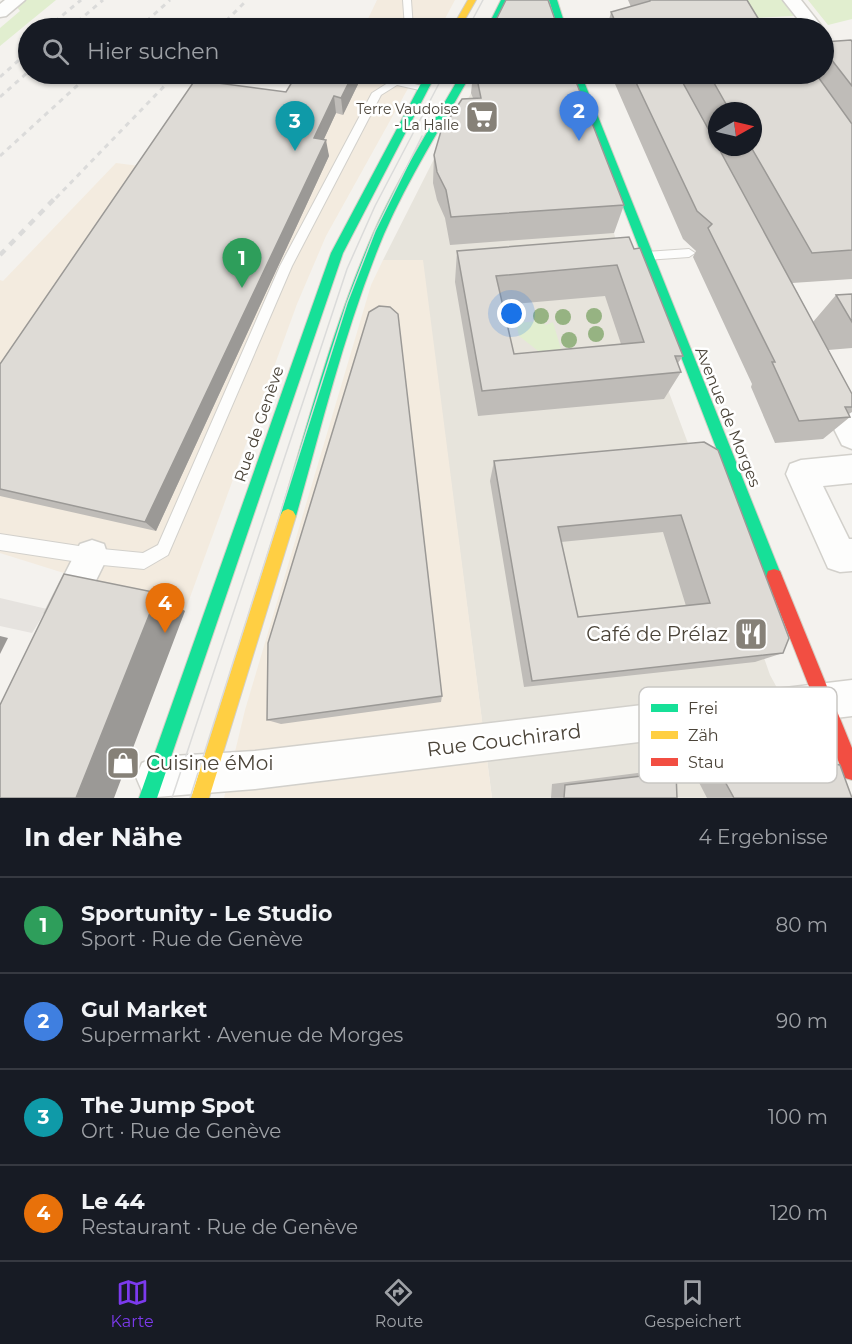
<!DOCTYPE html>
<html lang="de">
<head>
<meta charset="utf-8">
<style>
  :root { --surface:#171b24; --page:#242831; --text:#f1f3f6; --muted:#9ea1a6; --line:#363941; --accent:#7c3aed }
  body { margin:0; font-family:Montserrat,sans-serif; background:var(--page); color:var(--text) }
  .compass { position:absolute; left:708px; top:102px; width:54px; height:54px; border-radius:50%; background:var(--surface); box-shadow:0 2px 4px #0004; rotate:82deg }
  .you { position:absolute; left:512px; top:314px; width:21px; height:21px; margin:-15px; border:4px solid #fff; border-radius:50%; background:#1a73e8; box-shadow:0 0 0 9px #1a73e833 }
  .badge { display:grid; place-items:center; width:39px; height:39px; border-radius:50%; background:var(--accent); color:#fff; font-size:20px; font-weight:700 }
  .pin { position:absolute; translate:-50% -50px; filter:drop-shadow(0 2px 3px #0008) }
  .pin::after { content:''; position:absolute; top:32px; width:21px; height:18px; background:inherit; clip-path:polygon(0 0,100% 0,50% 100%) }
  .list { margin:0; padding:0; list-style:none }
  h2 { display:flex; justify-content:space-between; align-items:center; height:78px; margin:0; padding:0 24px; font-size:26px }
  h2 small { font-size:20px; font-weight:400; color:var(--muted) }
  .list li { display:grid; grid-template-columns:39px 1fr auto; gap:18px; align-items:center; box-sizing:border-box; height:96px; padding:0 24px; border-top:2px solid var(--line) }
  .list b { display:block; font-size:22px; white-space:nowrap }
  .list p { margin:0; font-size:20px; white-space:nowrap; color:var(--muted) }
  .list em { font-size:20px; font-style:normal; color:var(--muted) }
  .icon { flex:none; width:33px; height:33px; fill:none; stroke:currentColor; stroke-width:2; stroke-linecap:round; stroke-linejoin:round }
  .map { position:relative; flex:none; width:852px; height:798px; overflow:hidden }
  .search { position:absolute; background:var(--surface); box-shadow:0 2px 4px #0004; left:18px; right:18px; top:18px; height:66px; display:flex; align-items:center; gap:15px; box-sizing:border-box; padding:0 21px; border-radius:33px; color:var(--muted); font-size:22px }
  .sheet { height:462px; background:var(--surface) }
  nav { display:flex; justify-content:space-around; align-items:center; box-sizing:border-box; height:84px; border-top:2px solid var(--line); background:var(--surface); font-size:16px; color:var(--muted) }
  nav a { display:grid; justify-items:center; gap:3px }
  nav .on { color:var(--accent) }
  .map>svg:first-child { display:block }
  .residential { fill:#e7e4dc }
  .commercial { fill:#f3ebdf }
  .green { fill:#e1eecf }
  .parking { fill:#e6e3df }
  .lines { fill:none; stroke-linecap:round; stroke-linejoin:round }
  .lane-casing { stroke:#d2d0cb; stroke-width:2 }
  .street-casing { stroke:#d2d0cb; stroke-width:3 }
  .fast-casing { stroke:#d3cfc5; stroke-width:2 }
  .slow-casing { stroke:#d3cfc5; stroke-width:2 }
  .jam-casing { stroke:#d3cfc5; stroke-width:2 }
  .lane { fill:#fdfdfc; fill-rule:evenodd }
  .street { fill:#fdfdfc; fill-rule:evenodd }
  .fast { fill:#16e098; fill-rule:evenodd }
  .slow { fill:#ffcf43; fill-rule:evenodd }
  .jam { fill:#f24e42; fill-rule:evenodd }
  .tram { stroke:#dbdbda; stroke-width:1.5 }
  .rail-far1 { stroke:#dbdbda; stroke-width:3; stroke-dasharray:5 5; stroke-linecap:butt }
  .rail { stroke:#dbdbda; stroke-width:4.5; stroke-dasharray:7 7; stroke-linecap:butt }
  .tree { fill:#96b382 }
  .wall { fill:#bfbcb8; fill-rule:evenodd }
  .shaded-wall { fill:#9b9996 }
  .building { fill:#dedbd6; stroke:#9b9996; stroke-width:1.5; fill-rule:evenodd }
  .labels { text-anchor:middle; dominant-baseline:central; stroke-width:5; stroke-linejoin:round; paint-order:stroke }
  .far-poi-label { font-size:14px; fill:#4b4439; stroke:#fff; text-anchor:end }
  .street-label { font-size:16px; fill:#4b4439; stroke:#fff }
  .near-poi-label { font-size:20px; fill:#4b4439; stroke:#fff; text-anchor:end }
  .near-street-label { font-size:20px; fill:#4b4439; stroke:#fff }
  .key { fill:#fff; stroke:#c9c7c4; stroke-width:1.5 }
  .key-label { font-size:16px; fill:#4b4439 }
</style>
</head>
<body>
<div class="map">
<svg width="852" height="798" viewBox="0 0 852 798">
  <rect width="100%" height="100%" fill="#f4f2ee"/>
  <path class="residential" d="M482,74L614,233L623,269L711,505L770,675L823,772L832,798H492L422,260H383L435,157Z"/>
  <path class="commercial" d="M377,0H455L440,28H378L379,23L367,21Z
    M310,74H416L326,236L297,304L185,611L0,553V280L3,281L116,163L155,168L289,109Z
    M383,260H423L492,798H224L245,710L371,285Z"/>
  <path class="green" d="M23,0H56L0,46V28L20,11L16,6Z
    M687,0H783L794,16L733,19Z
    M808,0H852V19L828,25Z
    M540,321L546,325L553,322L565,363L555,364L519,336L516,323Z"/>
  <path class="parking" d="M0,598L47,609L32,633L0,626Z"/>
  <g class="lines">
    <defs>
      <path id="lane" d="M403,0H411L413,28H405Z
        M391,74H399L400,80L429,88L424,91L397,85L381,95L292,266L168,555L144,569L92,564L0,550V534L92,548L143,553L158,545L280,266L372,93L391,81Z
        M576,74H619L614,77L577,79L572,76Z
        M689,249L695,253L689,257L646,260L640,256L646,252Z"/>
      <path id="street" d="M5,0H25L6,16L0,17V4Z
        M783,0H801L823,28H805Z
        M660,74H764L761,78L754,80L680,83L689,101L686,105H672L657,78Z
        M827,375L837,379L852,407V449L842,445L813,387L817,379Z
        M852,455V483L823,486L849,539H852V571L840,572L828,568L786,474L790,464L801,460Z
        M92,540L104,544L108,556L74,625L62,630L50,625L45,613L80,544Z
        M852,680V716L255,789L156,797L142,791L136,777L142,763L156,757L255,751Z"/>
      <path id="fast" d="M501,0H509L495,28H487Z
        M549,0H557L566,28H558Z
        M426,74H436L343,253L157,798H139L331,253Z
        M461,74H471C441,127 408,179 384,234C346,325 323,421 296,516L293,521L288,523L283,521L280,516C309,421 333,325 373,234C398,178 431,127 461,74Z
        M572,74H581L782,577L780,583L774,585L768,583L766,577Z"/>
      <path id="slow" d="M468,0H476L460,28H452Z
        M288,509L293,511L296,516L209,798H191L280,516L283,511Z"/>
      <path id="jam" d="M774,569L780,571L852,748V780L845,778L766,577L768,571Z"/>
    </defs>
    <use href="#lane" class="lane-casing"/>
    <use href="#street" class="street-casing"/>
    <use href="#fast" class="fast-casing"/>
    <use href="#slow" class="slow-casing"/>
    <use href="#jam" class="jam-casing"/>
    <use href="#lane" class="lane"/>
    <use href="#street" class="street"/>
    <use href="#fast" class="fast"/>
    <use href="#slow" class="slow"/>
    <use href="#jam" class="jam"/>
    <path class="tram" d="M468,28L483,0
      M172,798L347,269L375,206L444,74
      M190,798L347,303L375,231L422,136"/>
    <path class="rail-far1" d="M47,28L81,0
      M70,28L103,0
      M139,28L170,0
      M219,28L247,0
      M0,77L28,52
      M0,97L28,72
      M0,156L90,74
      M56,198L176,74"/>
    <path class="rail" d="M0,255L57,196"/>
  </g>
  <g class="tree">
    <circle cx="541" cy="316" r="8"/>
    <circle cx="594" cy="316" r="8"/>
    <circle cx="517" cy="317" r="8"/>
    <circle cx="563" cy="317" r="8"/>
    <circle cx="596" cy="334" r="8"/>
    <circle cx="569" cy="340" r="8"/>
  </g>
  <path class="wall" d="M628,0H747L764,28H607L611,12L631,7Z
    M824,42H852V279L792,283L813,322L836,295L852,294V348L828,350L852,394V412L849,414L850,417L823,439L775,443L751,387L752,384L693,257L696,251L683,239L615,84L617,74H678L684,84L688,74H824ZM717,111H753V147H717Z
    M363,74L343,115L336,113L324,139L329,156L156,531L0,496V364L286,92Z
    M473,74H573L624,205L614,233L450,245L445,218L437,200L433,183L434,155L473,98L471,93Z
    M634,249L683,356L678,363L681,372L664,399L478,416L455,282L457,251ZM605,296L621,344L514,354L503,305Z
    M704,442L783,653L755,662L524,687L490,481L494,461ZM663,532L686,606L578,617L561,542Z
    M442,696L441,702L281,724L267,720Z
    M788,757L852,798H707L691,767L755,758Z
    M653,771L676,772L677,798H551L552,784Z"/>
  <path class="shaded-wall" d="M353,74H363L343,115L341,98Z
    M334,96L336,113L317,154L314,138Z
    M326,140L329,156L156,531L145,522Z
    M158,593L185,611L114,798H76Z
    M0,636L8,638L0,654Z"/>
  <path class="building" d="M506,0H548L558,28H492Z
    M650,0H747L764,28H618L611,12L650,1Z
    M851,40L852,42V86L824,50V42Z
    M297,74H353L341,98L334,96L314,138L326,140L145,522L0,489V364L195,80L286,92Z
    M476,74H573L624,205L451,217L446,190L437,172L434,155L441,131L462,99L481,98Z
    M632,74H678L717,145V147H718L852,394V407H845L850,417L799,421L772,362H775L708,228L712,224L697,211Z
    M709,74H816L852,124V250L812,253L751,147H753V111H730Z
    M629,237L634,249L640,248L683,356H675L681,372L482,391L457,251ZM617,265L644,342L514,354L496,276Z
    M852,294V322L836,295Z
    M379,306L390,307L398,314L442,696L267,720L268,643L369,312Z
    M704,442L718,450L789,638L783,653L532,681L494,461ZM681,515L710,603L578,617L558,527Z
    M64,574L158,593L76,798H0V705Z
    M788,757L840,765L852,798H734L717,767Z
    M676,772L677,798H564L565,785Z"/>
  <defs>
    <symbol id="supermarket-square" viewBox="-11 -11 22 22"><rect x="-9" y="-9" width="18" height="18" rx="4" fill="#868178" stroke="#fff"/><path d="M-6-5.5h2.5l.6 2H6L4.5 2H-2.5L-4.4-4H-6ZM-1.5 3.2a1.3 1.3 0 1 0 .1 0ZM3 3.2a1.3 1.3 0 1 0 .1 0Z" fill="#fff"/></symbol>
    <symbol id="restaurant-square" viewBox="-11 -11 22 22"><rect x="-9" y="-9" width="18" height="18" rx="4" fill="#868178" stroke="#fff"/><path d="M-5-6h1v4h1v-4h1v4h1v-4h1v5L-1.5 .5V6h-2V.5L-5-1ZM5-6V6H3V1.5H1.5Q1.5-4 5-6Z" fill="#fff"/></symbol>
    <symbol id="shop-square" viewBox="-11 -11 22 22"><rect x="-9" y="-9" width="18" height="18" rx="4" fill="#868178" stroke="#fff"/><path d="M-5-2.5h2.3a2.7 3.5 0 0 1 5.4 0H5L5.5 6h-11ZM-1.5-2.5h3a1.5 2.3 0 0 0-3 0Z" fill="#fff"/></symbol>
  </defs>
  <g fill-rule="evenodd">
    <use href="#supermarket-square" x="463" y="98" width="38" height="38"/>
    <use href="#restaurant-square" x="732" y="615" width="38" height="38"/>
    <use href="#shop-square" x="104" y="744" width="38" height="38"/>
  </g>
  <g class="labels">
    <g class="far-poi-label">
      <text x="459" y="109">Terre Vaudoise<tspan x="459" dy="16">- La Halle</tspan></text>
    </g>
    <g class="street-label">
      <text transform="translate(728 417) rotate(68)">Avenue de Morges</text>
      <text transform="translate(259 424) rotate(-71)">Rue de Genève</text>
    </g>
    <g class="near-poi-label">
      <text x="728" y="634">Café de Prélaz</text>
      <text x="146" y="763" text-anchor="start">Cuisine éMoi</text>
    </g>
    <g class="near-street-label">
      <text transform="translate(504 740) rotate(-7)">Rue Couchirard</text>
    </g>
  </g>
  <rect x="639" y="687" width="198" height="96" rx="9" class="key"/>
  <rect x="651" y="704" width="27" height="8" fill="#16e098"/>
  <rect x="651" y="731" width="27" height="8" fill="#ffcf43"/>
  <rect x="651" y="758" width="27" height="8" fill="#f24e42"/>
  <g class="key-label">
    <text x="688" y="714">Frei</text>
    <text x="688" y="741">Zäh</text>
    <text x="688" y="768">Stau</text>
  </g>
</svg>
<svg class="compass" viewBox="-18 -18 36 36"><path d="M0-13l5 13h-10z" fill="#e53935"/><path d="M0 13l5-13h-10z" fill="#9ea1a6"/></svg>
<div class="you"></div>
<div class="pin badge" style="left:242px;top:288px;background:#2e9e5b">1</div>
<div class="pin badge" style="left:579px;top:141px;background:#3f7fe0">2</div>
<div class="pin badge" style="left:295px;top:151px;background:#0f9aa8">3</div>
<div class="pin badge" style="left:165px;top:633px;background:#e8710a">4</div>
<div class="search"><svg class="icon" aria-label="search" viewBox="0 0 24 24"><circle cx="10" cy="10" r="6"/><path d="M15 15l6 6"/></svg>Hier suchen</div>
</div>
<section class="sheet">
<h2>In der Nähe<small>4 Ergebnisse</small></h2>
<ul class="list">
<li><span class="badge" style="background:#2e9e5b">1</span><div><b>Sportunity - Le Studio</b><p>Sport · Rue de Genève</p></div><em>80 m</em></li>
<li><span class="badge" style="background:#3f7fe0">2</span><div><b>Gul Market</b><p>Supermarkt · Avenue de Morges</p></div><em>90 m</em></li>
<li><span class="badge" style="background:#0f9aa8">3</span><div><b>The Jump Spot</b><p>Ort · Rue de Genève</p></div><em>100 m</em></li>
<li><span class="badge" style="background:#e8710a">4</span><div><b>Le 44</b><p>Restaurant · Rue de Genève</p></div><em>120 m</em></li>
</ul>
</section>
<nav>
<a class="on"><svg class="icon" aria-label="map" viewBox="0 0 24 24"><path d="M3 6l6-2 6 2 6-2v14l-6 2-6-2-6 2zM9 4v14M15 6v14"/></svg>Karte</a>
<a><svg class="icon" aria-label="directions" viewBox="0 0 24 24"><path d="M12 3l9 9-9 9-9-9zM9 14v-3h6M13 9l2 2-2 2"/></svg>Route</a>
<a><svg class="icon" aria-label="saved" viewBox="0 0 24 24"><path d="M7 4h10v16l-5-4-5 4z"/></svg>Gespeichert</a>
</nav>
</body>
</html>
